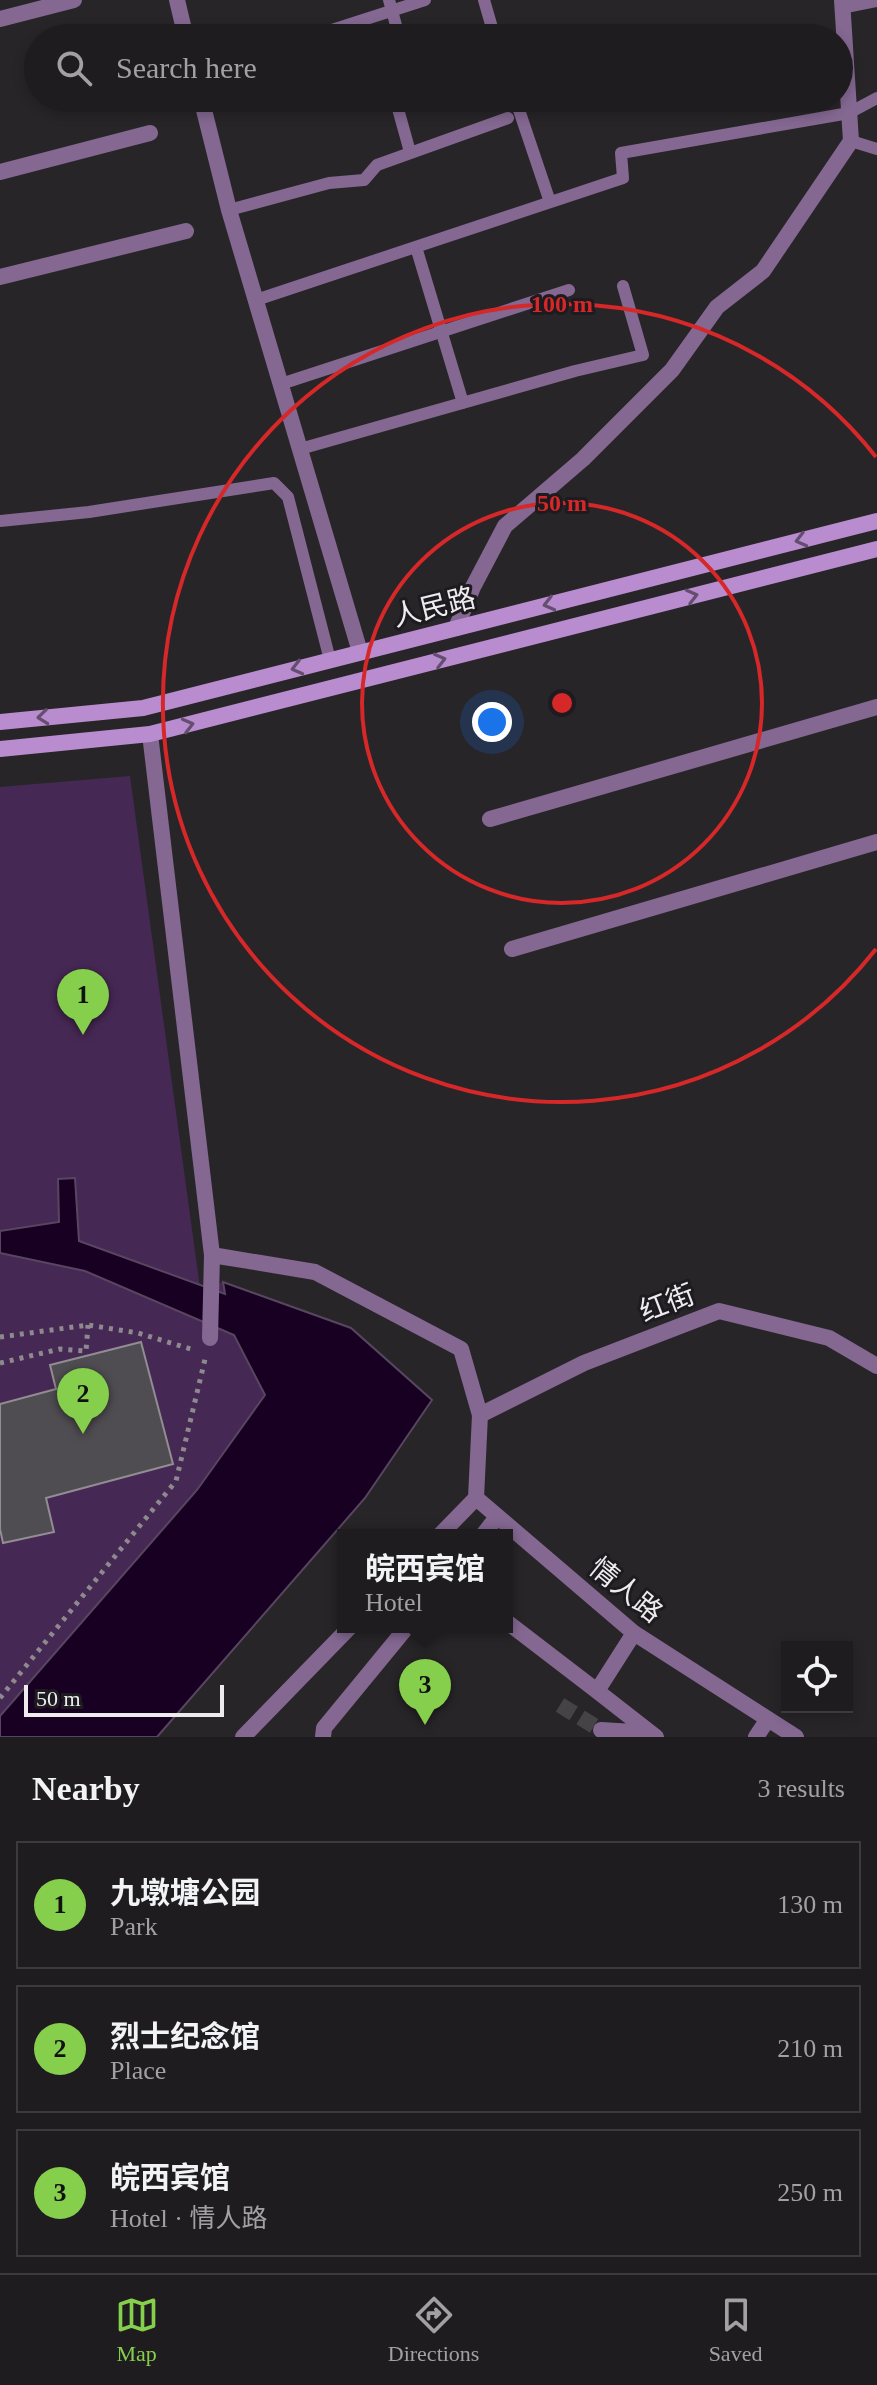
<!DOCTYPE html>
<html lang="en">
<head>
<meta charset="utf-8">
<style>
  :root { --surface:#1e1c1f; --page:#262528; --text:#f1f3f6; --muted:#a1a1a4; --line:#3c3a3d; --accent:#85cf4c }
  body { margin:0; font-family:"Times New Roman","Noto Sans SC",serif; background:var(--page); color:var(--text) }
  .controls { position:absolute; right:24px; bottom:24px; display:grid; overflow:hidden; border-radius:0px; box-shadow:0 4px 12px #0003 }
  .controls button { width:72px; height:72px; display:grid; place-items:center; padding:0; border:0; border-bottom:2px solid var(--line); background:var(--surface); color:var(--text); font:40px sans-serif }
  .scale { position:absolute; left:24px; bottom:20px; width:200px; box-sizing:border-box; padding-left:8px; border:4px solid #edebee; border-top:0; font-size:22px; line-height:28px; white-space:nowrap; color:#edebee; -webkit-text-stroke:6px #1e1b20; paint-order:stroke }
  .you { position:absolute; left:492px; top:722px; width:28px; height:28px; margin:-20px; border:6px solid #fff; border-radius:50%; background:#1a73e8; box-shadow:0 0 0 12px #1a73e833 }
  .badge { display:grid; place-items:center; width:52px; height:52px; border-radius:50%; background:var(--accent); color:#111; font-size:26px; font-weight:700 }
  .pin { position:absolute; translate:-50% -66px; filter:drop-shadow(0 2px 4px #0008) }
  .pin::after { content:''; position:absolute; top:42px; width:28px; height:24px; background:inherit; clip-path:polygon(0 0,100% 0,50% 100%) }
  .popup { position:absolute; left:337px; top:1529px; width:176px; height:104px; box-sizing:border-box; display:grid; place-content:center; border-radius:0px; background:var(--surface); filter:drop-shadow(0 2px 6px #0005); font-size:26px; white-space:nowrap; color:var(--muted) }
  .popup b { font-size:30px; color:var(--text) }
  .popup::after { content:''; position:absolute; left:50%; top:100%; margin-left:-16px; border:16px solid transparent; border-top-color:var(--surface) }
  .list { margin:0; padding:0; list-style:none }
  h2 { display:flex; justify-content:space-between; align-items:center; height:104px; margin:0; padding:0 32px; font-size:34px }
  h2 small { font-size:26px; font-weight:400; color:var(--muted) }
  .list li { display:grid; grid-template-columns:52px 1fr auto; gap:24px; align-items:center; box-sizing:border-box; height:128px; margin:0 16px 16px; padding:0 16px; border:2px solid var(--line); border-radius:0px }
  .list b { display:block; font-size:30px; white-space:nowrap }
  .list p { margin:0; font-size:26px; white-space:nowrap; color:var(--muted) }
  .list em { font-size:26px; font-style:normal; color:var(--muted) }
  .icon { flex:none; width:44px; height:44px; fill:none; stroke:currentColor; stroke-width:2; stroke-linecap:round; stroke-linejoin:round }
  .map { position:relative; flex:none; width:877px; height:1737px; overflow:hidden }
  .search { position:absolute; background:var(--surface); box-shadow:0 4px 12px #0003; left:24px; right:24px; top:24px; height:88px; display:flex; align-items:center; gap:20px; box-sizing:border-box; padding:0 28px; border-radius:44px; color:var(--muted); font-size:30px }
  .sheet { height:536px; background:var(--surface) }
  nav { display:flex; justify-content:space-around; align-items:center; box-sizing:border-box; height:112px; border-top:2px solid var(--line); background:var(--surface); font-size:22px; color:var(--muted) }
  nav a { display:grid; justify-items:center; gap:4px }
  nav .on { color:var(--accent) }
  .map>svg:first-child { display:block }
  .green { fill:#462854 }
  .water { fill:#180023; stroke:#584660; stroke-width:2 }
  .building { fill:#504d52; stroke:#918d93; stroke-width:2 }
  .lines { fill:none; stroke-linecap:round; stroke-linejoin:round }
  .street-tunnel { stroke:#464347; stroke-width:16; stroke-dasharray:16 8; stroke-linecap:butt }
  .path { stroke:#8d8a8e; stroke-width:5; stroke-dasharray:4 6; stroke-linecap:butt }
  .lane { stroke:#846892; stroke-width:12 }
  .street { stroke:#846892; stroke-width:16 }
  .secondary { stroke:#b98cd0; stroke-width:16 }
  .oneway { stroke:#644e6f }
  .ring { fill:none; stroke:#d62828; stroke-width:4 }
  .labels { text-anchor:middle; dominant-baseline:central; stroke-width:6; stroke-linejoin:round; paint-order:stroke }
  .street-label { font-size:28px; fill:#edebee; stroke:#1e1b20 }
  .centre { fill:#d62828; stroke:#1e1b20; stroke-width:4 }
  .ring-label { font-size:24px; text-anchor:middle; font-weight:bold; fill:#d62828; stroke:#1e1b20; stroke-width:6; stroke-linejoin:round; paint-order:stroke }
</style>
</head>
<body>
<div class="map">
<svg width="877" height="1737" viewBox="0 0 877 1737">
  <rect width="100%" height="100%" fill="#282529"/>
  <path class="green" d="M130,776L200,1288L223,1282L234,1335L265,1395L179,1514L0,1716V787Z"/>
  <path class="water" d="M75,1178L79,1241L225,1294L223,1282L351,1328L432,1400L365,1498L157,1737H0V1716L197,1490L265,1395L234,1335L85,1271L0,1253V1231L59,1222L58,1179Z"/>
  <path class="building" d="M141,1342L173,1464L46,1498L54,1532L3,1543L0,1529V1404L56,1389L50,1365Z"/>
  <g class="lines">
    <path class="street-tunnel" d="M560,1705L601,1730"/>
    <path class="path" d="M0,1337L88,1325L138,1333L194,1350
      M0,1363L60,1349L86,1351L88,1325
      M0,1698L176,1481L206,1355"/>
    <path class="lane" d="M389,0L399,36L396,38
      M484,0L495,38
      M841,8L877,1
      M307,38L425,0
      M395,98L410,152
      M515,98L550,202
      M851,141L877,149
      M229,210L329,183L364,180L377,165L508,118
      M416,247L463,403
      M256,300L623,178L621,153L849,113L877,98
      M281,384L569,290
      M300,449L575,371L643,355L623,286
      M0,521L89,512L274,483L288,497L330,660"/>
    <path class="street" d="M177,0L186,38
      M0,19L74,0
      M201,98L229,210L360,652
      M0,172L150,133
      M0,277L186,231
      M456,628L473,587L505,526L583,459L672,370L717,307L763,271L851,141L842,0
      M150,734L212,1255L315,1272L461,1349L480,1415L476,1498
      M490,819L877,707
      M512,949L877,842
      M210,1338L212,1255
      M480,1415L584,1363L719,1311L829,1338L877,1366
      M440,1535L476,1498L634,1633L796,1737
      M483,1535L497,1517
      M507,1622L597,1691
      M634,1633L597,1691L656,1737
      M601,1730L649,1733
      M243,1737L350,1627
      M323,1737L324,1728L407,1627
      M756,1737L768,1719"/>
    <path class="secondary" d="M0,722L143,708L877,521
      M0,749L150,734L877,549"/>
  </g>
  <defs><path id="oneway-chevron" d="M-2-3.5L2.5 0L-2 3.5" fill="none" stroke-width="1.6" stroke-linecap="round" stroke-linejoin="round" transform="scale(2)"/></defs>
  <g class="oneway">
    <use href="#oneway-chevron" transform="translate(801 540) rotate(166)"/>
    <use href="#oneway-chevron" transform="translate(692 596) rotate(-14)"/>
    <use href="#oneway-chevron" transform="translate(549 604) rotate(166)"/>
    <use href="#oneway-chevron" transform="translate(440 660) rotate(-14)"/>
    <use href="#oneway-chevron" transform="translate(297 668) rotate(166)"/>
    <use href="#oneway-chevron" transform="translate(43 717) rotate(174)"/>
    <use href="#oneway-chevron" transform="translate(188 725) rotate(-14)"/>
  </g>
  <g class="ring">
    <circle cx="562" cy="703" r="200"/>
    <path d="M876 949A399 399 0 1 1 876 457"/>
  </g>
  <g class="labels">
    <g class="street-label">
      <text transform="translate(434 607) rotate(-14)">人民路</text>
      <text transform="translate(667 1303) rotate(-21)">红街</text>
      <text transform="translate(626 1590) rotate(39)">情人路</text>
    </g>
  </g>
  <circle cx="562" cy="703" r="12" class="centre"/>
  <g class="ring-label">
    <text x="562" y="312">100 m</text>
    <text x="562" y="511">50 m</text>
  </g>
</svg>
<div class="controls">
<button><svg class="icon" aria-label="locate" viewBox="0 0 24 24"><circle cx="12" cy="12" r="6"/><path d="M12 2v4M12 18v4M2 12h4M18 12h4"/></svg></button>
</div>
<div class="scale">50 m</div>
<div class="you"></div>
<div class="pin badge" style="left:83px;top:1035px">1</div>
<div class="pin badge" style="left:83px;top:1434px">2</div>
<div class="pin badge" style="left:425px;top:1725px">3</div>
<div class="popup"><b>皖西宾馆</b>Hotel</div>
<div class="search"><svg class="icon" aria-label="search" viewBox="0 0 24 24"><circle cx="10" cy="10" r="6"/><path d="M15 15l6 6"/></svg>Search here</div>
</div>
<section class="sheet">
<h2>Nearby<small>3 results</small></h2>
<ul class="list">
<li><span class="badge">1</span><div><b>九墩塘公园</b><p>Park</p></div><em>130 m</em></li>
<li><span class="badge">2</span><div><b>烈士纪念馆</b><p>Place</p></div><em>210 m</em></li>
<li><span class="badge">3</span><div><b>皖西宾馆</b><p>Hotel · 情人路</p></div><em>250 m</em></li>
</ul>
</section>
<nav>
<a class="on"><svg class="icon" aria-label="map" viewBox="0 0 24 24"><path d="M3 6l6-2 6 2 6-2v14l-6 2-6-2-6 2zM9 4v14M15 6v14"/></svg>Map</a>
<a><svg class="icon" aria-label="directions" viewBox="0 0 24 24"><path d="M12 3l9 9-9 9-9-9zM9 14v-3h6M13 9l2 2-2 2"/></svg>Directions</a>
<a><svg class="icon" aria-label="saved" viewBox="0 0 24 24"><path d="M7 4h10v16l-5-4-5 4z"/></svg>Saved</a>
</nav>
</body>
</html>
